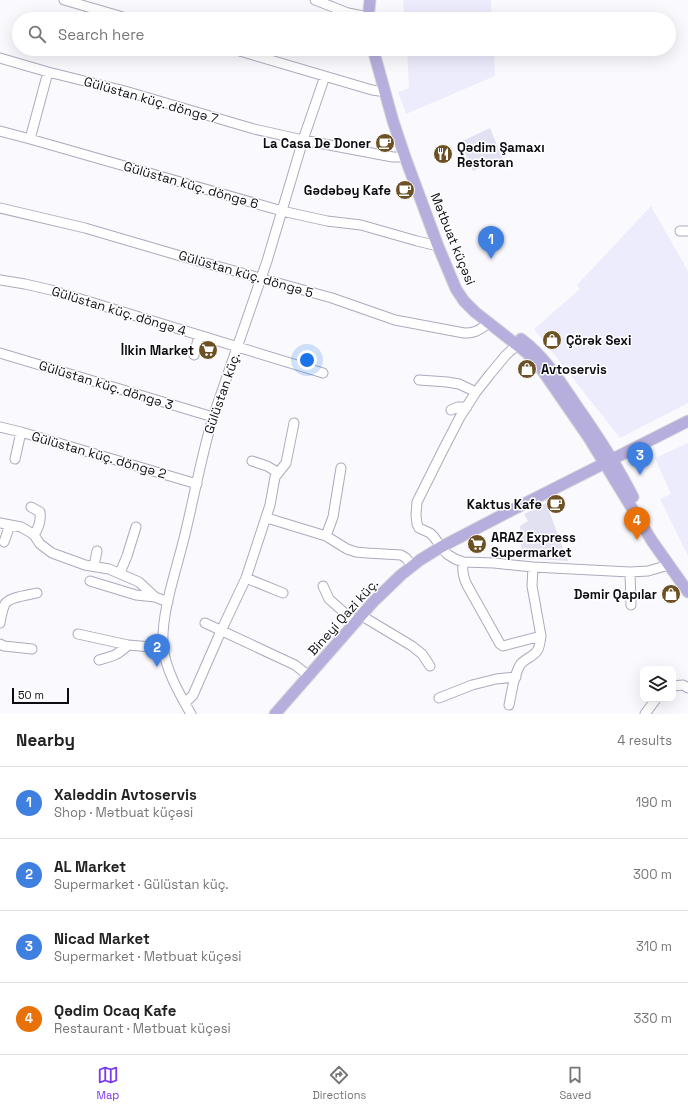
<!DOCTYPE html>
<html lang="en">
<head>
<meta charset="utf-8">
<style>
  :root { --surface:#fff; --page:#f6f6f6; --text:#222; --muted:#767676; --line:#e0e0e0; --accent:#7c3aed }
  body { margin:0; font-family:"Space Grotesk",sans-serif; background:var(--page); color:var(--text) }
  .controls { position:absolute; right:12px; bottom:12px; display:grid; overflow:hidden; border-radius:8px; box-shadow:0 4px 16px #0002 }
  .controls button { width:36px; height:36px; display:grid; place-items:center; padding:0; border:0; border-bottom:1px solid var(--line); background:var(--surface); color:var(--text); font:20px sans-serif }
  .scale { position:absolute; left:12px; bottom:10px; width:57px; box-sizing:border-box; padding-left:4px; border:2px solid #0d0c13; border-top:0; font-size:11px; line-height:14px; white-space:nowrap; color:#0d0c13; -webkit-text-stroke:3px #fff; paint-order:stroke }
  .you { position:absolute; left:307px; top:360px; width:14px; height:14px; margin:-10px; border:3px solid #fff; border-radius:50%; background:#1a73e8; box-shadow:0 0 0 6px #1a73e833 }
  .badge { display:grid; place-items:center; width:26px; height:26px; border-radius:50%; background:var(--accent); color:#fff; font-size:13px; font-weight:700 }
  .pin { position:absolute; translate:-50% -33px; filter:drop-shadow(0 1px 2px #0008) }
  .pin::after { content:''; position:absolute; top:21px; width:14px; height:12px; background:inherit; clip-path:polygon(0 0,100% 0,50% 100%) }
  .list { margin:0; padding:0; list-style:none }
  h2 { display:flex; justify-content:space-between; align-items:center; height:52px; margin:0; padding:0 16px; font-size:17px }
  h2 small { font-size:13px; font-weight:400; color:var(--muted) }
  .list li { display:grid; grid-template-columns:26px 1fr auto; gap:12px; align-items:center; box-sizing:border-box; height:72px; padding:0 16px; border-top:1px solid var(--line) }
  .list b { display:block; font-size:15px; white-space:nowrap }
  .list p { margin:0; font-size:13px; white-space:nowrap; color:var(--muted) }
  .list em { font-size:13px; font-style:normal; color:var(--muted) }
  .icon { flex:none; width:22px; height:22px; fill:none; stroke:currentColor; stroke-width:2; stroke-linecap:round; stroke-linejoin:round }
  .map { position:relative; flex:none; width:688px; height:714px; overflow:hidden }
  .search { position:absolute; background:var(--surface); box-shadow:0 4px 16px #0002; left:12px; right:12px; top:12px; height:44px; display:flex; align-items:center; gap:10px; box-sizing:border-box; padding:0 14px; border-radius:22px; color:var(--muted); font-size:15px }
  .sheet { height:340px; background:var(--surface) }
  nav { display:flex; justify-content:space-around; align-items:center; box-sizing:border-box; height:56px; border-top:1px solid var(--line); background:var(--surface); font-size:11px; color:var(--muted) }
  nav a { display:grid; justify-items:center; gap:2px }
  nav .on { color:var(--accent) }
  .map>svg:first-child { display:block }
  .built { fill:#edecfd }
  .green { fill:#e2e1f2 }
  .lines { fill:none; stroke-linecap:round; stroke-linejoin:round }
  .minor-casing { stroke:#acaabe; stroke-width:11 }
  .major-casing { stroke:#d8d8d9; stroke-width:13 }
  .minor { stroke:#fff; stroke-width:9 }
  .major { stroke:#b6afdd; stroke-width:11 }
  .labels { text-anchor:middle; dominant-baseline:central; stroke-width:3; stroke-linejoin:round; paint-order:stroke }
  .street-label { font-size:13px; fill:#0d0c13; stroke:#fff }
  .poi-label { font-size:13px; font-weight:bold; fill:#0d0c13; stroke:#fff; text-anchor:end }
</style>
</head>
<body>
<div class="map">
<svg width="688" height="714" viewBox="0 0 688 714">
  <rect width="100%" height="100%" fill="#fafafe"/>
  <path class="built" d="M403,0H491L492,19H404Z
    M407,49H494L495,76L406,114L398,92L409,88Z
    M651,206L688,271V403L620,438L534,329L580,289L577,285Z
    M688,443V556L660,499L671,494L655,458Z"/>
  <path class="green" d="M490,128L503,159L473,171L460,142Z
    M546,503L568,561L522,558L520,526L528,521L524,514Z"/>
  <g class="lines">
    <defs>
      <path id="minor" d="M64,0L130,19
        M315,0L348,13L368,17
        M233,49L372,90L379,91L384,90
        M0,58L48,72L125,91L254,129L303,140L382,155L393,157H405
        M0,131L30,139L282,211L327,221L361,225L417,241L438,246
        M30,139L48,72
        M0,208L85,228L184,257L332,298L395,320L464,333C476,333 479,330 489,323
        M680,231H688
        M0,280L25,284L51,290L323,373
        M517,345L506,355L491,373L476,392L460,417L444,448L417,502L416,515L417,524L419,528L430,533L434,537L441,547L447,554L455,559L463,562L494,563L533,567L630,572L648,571L669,565
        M0,353L213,417
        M194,355L199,336
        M419,380L447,382L459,384L476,392
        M451,410L458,407H467
        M0,427L21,432L197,484
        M15,459L21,432
        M252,461L267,466L277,472
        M31,507L40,512C41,520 38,529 34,535
        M267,518L326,536L347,549L356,552L367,553L401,555L406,558L412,566
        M0,523L21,527L28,531L34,535L40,544L52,553L85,565L109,569L139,582L155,597L168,602
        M326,536L333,517L341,468
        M4,542L10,525
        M463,562C462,571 463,577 467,585L500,644L503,646L541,636
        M94,566L97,551
        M630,572L631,605
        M120,573L127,556L136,527
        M246,578L283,593
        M90,581L136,595L155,597
        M323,586L329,599L356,623
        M362,616L412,646L422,654L430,666
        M0,623C1,617 2,610 5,604C9,597 29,595 37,593
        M205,623L295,665L309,676
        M78,634L128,645L163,648
        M0,644L4,646L32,649
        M99,660C113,656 118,655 128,645
        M673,686L683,685L688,688
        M439,698L472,685L496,679L516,677
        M185,703L193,695L221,631L246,578L270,505L275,477L286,463L294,423
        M509,705C512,692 513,677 520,665C524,659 533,657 537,651C540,647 540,641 541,636L532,586L533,567
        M191,714C180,695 165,669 163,646C161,610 178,566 186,530C195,492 202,454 213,417L267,261L303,140L325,76
        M645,714L656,699"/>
      <path id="major" d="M368,19L370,0
        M373,49L393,121L405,157L438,246L456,289L464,301L475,312L527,353L540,367L589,438L652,541L688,592
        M521,339C545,357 560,381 576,405C597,435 617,465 633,497
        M275,714L374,601L401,575L420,560L441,547L512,510L688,421"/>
    </defs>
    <use href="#minor" class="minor-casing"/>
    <use href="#major" class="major-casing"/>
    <use href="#minor" class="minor"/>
    <use href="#major" class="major"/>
  </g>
  <defs>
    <symbol id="cafe-disc" viewBox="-11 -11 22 22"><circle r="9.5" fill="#6b5123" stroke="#fff"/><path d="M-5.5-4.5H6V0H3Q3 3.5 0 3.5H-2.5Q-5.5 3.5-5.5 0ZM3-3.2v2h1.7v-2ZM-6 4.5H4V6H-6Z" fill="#fff"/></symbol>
    <symbol id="restaurant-disc" viewBox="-11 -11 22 22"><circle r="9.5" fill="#6b5123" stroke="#fff"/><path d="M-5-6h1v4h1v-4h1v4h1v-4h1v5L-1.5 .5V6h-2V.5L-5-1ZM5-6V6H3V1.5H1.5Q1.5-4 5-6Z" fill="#fff"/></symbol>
    <symbol id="shop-disc" viewBox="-11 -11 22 22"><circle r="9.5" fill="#6b5123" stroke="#fff"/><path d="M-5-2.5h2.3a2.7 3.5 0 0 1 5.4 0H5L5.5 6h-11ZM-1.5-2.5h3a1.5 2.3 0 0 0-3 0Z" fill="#fff"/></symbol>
    <symbol id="supermarket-disc" viewBox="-11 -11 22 22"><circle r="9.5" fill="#6b5123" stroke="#fff"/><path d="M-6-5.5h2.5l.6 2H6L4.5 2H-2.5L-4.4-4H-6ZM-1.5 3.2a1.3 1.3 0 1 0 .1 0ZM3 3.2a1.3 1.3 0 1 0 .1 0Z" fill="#fff"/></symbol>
  </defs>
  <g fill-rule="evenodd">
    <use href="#cafe-disc" x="374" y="132" width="22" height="22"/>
    <use href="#restaurant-disc" x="432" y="143" width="22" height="22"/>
    <use href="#cafe-disc" x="394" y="179" width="22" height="22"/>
    <use href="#shop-disc" x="541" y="329" width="22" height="22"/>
    <use href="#supermarket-disc" x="197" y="339" width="22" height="22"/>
    <use href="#shop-disc" x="516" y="358" width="22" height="22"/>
    <use href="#cafe-disc" x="545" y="493" width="22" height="22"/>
    <use href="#supermarket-disc" x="466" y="533" width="22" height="22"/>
    <use href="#shop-disc" x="660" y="583" width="22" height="22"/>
  </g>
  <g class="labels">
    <g class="street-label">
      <text transform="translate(151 100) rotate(16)">Gülüstan küç. döngə 7</text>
      <text transform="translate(191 185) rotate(16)">Gülüstan küç. döngə 6</text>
      <text transform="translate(453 239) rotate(68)">Mətbuat küçəsi</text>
      <text transform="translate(246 274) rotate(16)">Gülüstan küç. döngə 5</text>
      <text transform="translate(119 311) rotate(17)">Gülüstan küç. döngə 4</text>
      <text transform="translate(106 385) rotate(17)">Gülüstan küç. döngə 3</text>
      <text transform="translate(222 393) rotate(-71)">Gülüstan küç.</text>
      <text transform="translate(99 455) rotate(16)">Gülüstan küç. döngə 2</text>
      <text transform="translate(343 617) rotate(-48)">Bineyi Qazi küç.</text>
    </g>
    <g class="poi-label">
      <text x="371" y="143">La Casa De Doner</text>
      <text x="457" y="147" text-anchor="start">Qədim Şamaxı<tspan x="457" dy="15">Restoran</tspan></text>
      <text x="391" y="190">Gədəbəy Kafe</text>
      <text x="566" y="340" text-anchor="start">Çörək Sexi</text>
      <text x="194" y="350">İlkin Market</text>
      <text x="541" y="369" text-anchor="start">Avtoservis</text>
      <text x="542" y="504">Kaktus Kafe</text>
      <text x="491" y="537" text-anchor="start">ARAZ Express<tspan x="491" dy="15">Supermarket</tspan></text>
      <text x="657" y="594">Dəmir Qapılar</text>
    </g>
  </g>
</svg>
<div class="controls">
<button><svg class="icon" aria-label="layers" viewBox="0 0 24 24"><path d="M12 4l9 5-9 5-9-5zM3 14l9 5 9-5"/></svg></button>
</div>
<div class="scale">50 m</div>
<div class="you"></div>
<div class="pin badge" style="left:491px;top:259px;background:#3f7fe0">1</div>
<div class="pin badge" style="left:157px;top:667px;background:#3f7fe0">2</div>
<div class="pin badge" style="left:640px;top:475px;background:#3f7fe0">3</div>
<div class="pin badge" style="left:637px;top:540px;background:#e8710a">4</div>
<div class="search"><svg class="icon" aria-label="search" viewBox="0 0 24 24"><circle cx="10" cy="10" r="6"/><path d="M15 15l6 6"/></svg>Search here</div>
</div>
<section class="sheet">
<h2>Nearby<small>4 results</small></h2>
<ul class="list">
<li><span class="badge" style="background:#3f7fe0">1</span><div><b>Xaləddin Avtoservis</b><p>Shop · Mətbuat küçəsi</p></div><em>190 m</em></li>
<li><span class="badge" style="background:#3f7fe0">2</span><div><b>AL Market</b><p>Supermarket · Gülüstan küç.</p></div><em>300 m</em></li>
<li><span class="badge" style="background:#3f7fe0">3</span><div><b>Nicad Market</b><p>Supermarket · Mətbuat küçəsi</p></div><em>310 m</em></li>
<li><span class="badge" style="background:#e8710a">4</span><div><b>Qədim Ocaq Kafe</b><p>Restaurant · Mətbuat küçəsi</p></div><em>330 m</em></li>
</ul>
</section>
<nav>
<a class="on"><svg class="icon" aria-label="map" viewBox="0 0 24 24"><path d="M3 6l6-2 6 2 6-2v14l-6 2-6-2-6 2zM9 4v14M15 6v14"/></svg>Map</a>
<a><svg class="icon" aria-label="directions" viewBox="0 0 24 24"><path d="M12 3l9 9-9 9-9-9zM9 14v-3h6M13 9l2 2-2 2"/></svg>Directions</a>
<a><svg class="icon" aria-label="saved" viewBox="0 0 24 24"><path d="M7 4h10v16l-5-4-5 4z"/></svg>Saved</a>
</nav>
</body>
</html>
